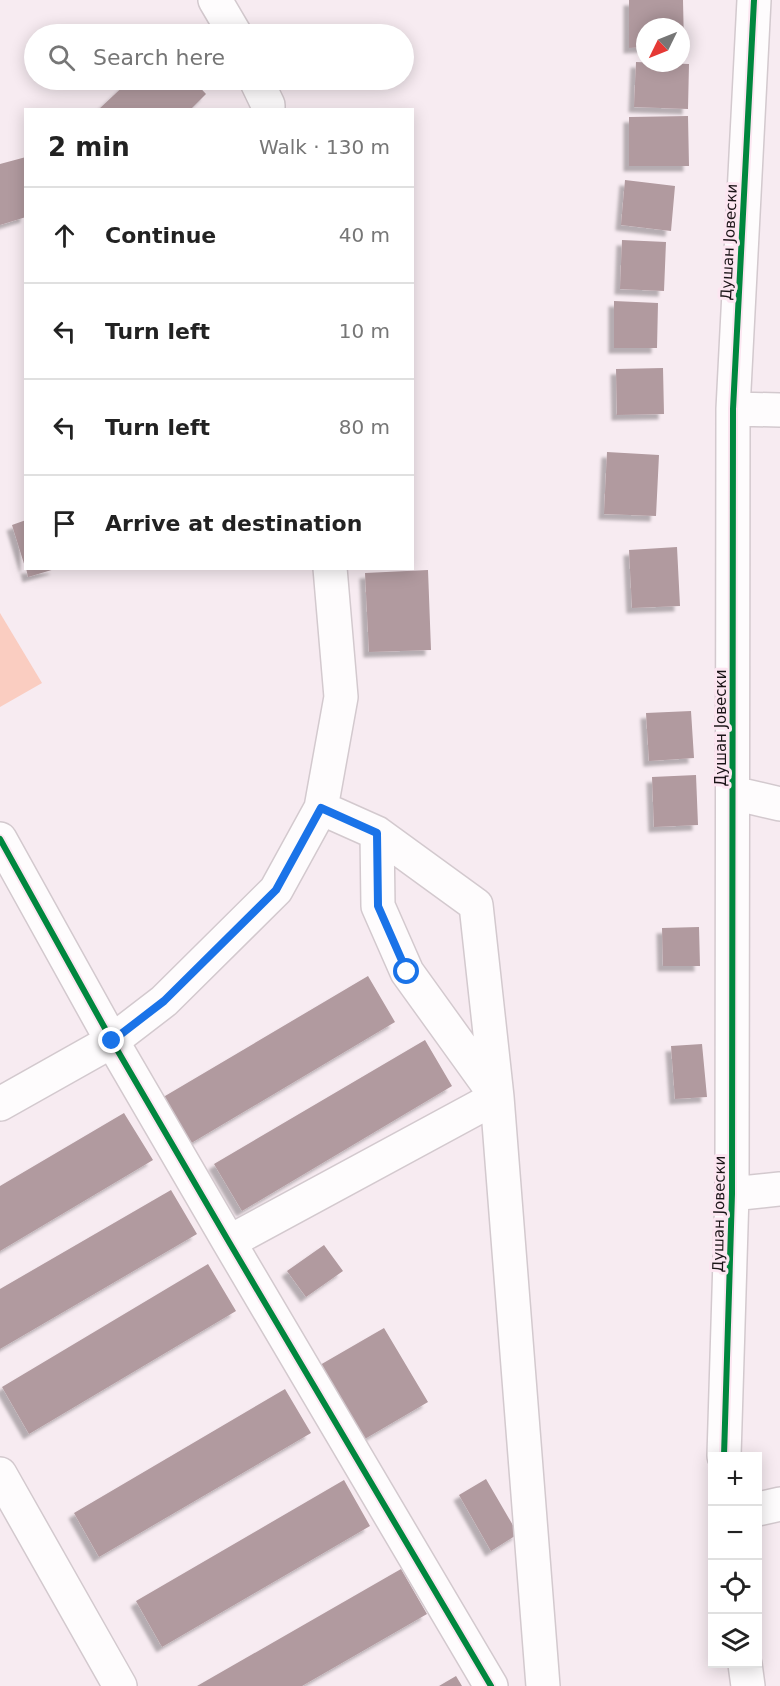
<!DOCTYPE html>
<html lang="en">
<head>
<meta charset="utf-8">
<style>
  :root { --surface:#fff; --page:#f6f6f6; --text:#222; --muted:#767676; --line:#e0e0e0 }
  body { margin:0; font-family:"DejaVu Sans",sans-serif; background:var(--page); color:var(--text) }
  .controls { position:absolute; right:18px; bottom:18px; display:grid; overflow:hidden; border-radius:0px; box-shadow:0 3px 15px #0003 }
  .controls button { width:54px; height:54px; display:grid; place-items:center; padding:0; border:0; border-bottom:2px solid var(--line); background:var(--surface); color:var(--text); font:30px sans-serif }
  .compass { position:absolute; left:636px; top:18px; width:54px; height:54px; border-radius:50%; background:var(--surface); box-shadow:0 3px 15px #0003; rotate:227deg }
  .stop { position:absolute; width:18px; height:18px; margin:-14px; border:4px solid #1a73e8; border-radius:50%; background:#fff }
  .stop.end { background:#1a73e8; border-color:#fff; box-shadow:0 2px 6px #0008 }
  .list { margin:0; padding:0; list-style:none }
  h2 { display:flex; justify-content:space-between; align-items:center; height:78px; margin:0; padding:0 24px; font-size:26px }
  h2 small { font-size:20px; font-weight:400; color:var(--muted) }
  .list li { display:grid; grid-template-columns:39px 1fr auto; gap:18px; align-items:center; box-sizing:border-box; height:96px; padding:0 24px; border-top:2px solid var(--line) }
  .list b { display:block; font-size:22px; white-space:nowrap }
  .list em { font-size:20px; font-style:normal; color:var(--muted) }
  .icon { flex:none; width:33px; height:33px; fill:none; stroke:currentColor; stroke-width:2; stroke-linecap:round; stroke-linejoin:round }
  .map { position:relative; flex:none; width:780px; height:1686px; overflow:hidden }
  .search { position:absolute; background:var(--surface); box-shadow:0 3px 15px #0003; left:24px; top:24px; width:390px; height:66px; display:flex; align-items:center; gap:15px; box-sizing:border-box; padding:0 21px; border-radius:33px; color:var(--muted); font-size:22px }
  .panel { position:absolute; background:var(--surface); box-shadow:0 3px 15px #0003; left:24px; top:108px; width:390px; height:462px; border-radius:0px }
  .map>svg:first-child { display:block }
  .green { fill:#facdc1 }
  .building { fill:#b19a9f; filter:url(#shadow) }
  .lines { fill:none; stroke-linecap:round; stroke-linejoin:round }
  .minor-casing { stroke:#d3c9ce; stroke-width:36 }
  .minor { stroke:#fefcfd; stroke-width:33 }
  .cycleway-casing { stroke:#fce6f1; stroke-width:10 }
  .cycleway { stroke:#00873e; stroke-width:6 }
  .route { stroke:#1a73e8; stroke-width:8 }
  .labels { text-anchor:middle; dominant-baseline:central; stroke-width:6; stroke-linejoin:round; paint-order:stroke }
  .street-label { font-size:15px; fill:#1b1417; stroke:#fce6f1 }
</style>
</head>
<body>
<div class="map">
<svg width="780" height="1686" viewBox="0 0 780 1686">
  <defs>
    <filter id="shadow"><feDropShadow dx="-5.5" dy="5.5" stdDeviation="1.5" flood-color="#0004"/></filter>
  </defs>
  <rect width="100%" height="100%" fill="#f7ebf1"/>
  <path class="green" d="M0,613L42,683L0,707Z"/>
  <path class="building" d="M629,0H683L684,47H681V27H645V47L629,48Z
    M636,62L689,64L688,109L634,107Z
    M130,80H193L206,94L190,110H98Z
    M688,116L689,166H629V117Z
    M26,157V217L0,225V164Z
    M625,180L675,186L671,231L621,225Z
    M622,240L666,242L664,291L620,289Z
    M614,301L658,303L657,348H614Z
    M663,368L664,414L617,415L616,369Z
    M607,452L659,455L656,516L604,514Z
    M26,520V567H25L12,525Z
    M677,547L680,606L632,608L629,550Z
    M26,568H55V569L28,577Z
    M428,570L431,650L369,652L365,573Z
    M691,711L694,758L649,761L646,713Z
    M696,775L698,825L654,827L652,777Z
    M699,927L700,966H663L662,928Z
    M368,976L395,1022L188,1145L160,1099Z
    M425,1040L452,1086L242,1211L214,1164Z
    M702,1044L707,1097L675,1099L671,1046Z
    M124,1113L153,1160L0,1251V1186Z
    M171,1190L197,1234L0,1349V1289Z
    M324,1245L343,1271L306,1297L287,1271Z
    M208,1264L236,1311L29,1434L2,1387Z
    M384,1328L428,1402L363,1440L320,1365Z
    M285,1389L311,1433L99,1557L74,1513Z
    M486,1479L518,1534L491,1551L459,1495Z
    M344,1480L370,1526L162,1647L136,1601Z
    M401,1569L427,1614L302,1686H197Z
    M456,1676L462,1686H439Z"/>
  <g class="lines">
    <defs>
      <path id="minor" d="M215,0L235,34
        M256,80L268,105V110
        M733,409L780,410
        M733,793L780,804
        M321,808L377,833L476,905L497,1097L543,1686
        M0,839L112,1041L229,1242L491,1686
        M0,1104L112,1041L164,1001L276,890L321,808L341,697L330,568
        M732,1194L780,1189
        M229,1242L497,1097L407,972L378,906L377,833
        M724,1456L732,1194L733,409L754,0
        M0,1474L120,1686
        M758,1509L780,1504
        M745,1664L748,1686"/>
    </defs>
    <use href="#minor" class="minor-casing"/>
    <use href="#minor" class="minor"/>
    <defs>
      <path id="cycleway" d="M0,839L112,1041L229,1242L491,1686
        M724,1456L732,1194L733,409L754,0"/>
    </defs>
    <use href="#cycleway" class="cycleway-casing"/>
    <use href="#cycleway" class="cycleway"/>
  </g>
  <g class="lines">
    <path class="route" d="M112,1041L164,1001L276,890L321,808L377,833L378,906L407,972"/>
  </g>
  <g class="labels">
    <g class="street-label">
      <text transform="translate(729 242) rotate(-87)">Душан Јовески</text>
      <text transform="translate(721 728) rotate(-90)">Душан Јовески</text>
      <text transform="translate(719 1214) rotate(-89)">Душан Јовески</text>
    </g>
  </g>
</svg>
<div class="controls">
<button>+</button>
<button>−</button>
<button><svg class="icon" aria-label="locate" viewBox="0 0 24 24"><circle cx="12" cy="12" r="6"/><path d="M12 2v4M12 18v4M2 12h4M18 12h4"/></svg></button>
<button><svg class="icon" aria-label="layers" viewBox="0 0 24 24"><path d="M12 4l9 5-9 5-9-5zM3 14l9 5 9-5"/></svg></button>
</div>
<svg class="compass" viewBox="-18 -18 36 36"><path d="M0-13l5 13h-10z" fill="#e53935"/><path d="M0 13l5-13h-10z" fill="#767676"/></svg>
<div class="stop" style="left:407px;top:972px"></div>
<div class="stop end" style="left:112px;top:1041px"></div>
<div class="search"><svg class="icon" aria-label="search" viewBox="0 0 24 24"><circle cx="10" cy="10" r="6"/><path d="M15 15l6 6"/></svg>Search here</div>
<section class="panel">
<h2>2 min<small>Walk · 130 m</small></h2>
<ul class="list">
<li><svg class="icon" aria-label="ahead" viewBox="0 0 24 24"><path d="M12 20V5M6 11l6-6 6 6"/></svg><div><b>Continue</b></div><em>40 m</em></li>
<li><svg class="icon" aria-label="left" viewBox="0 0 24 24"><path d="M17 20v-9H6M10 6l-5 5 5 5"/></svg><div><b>Turn left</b></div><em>10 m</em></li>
<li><svg class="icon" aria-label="left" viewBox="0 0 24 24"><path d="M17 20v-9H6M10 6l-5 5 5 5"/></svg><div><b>Turn left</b></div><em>80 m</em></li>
<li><svg class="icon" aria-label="arrive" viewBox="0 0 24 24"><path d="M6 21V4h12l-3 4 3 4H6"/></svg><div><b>Arrive at destination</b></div></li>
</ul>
</section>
</div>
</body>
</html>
